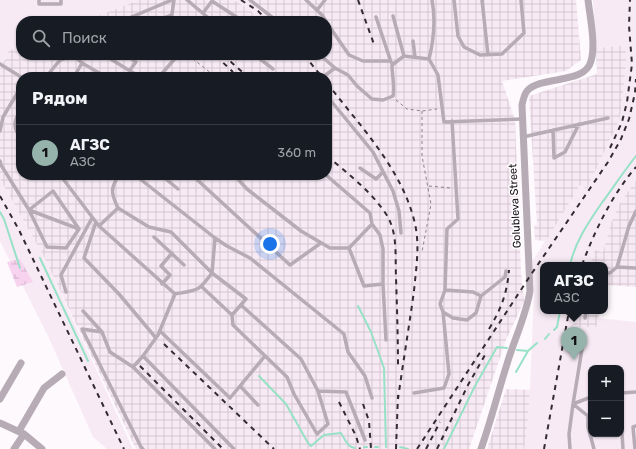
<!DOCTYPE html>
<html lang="ru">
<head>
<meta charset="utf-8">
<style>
  :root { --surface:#171b24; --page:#20242c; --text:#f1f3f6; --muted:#9ea1a6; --line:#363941; --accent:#95b3ab }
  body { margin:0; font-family:Rubik,sans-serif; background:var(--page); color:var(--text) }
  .controls { position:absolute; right:12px; bottom:12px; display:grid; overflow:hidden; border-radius:8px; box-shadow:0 1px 3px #0004 }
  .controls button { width:36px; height:36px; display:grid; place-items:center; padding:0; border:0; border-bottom:1px solid var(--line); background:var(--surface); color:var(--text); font:20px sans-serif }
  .you { position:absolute; left:270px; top:244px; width:14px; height:14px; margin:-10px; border:3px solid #fff; border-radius:50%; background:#1a73e8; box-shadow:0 0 0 6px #1a73e833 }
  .badge { display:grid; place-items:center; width:26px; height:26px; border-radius:50%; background:var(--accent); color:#111; font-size:13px; font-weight:700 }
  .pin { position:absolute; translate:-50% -33px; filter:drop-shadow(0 1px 2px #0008) }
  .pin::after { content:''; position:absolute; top:21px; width:14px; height:12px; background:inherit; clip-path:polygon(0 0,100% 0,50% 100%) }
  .popup { position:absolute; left:540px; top:262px; width:68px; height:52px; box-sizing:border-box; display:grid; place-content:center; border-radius:8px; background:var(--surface); filter:drop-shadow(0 1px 3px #0005); font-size:13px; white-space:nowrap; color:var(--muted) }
  .popup b { font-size:15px; color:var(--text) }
  .popup::after { content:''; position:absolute; left:50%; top:100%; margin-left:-8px; border:8px solid transparent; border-top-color:var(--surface) }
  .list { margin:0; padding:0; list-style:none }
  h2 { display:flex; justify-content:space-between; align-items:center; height:52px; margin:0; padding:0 16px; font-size:17px }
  h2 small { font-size:13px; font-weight:400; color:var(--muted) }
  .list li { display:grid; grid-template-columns:26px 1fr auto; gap:12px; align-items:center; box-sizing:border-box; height:56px; padding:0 16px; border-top:1px solid var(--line) }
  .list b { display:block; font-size:15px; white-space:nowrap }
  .list p { margin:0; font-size:13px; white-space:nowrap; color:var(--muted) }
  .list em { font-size:13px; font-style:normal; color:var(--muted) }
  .icon { flex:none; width:22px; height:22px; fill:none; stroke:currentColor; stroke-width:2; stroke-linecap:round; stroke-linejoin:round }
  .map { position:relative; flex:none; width:636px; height:449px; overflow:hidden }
  .search { position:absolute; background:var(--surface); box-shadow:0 1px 3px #0004; left:16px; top:16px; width:316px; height:44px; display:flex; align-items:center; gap:10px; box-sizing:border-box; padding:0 14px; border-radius:16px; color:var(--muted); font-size:15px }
  .panel { position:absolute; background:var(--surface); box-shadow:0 1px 3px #0004; left:16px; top:72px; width:316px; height:108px; border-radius:16px }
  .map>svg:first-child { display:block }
  .built { fill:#f7eaf4; fill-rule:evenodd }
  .industrial { fill:url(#industrial-grid); fill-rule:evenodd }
  .wetland { fill:url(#wetland-marsh) }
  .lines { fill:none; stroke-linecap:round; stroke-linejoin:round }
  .stream { stroke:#97e1c6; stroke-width:2 }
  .path { stroke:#898288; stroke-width:1; stroke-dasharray:3 3; stroke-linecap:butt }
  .service { stroke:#b7acb5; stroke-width:3.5 }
  .minor { stroke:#b7acb5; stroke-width:7 }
  .rail { stroke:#342c33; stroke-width:2; stroke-dasharray:5 5; stroke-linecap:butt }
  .labels { text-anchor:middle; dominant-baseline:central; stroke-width:3; stroke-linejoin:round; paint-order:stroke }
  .street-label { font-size:11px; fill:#10080f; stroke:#fff }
</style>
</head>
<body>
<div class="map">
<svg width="636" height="449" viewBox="0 0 636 449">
  <defs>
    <pattern id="industrial-grid" width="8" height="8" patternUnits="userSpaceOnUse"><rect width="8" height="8" fill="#f7eaf4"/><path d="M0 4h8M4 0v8" fill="none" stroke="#d3c7d0"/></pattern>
    <pattern id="wetland-marsh" width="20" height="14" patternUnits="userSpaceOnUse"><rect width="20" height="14" fill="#f7d3f0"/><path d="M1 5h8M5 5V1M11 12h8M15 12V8" fill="none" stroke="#d3b4cd"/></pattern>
  </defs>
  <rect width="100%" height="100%" fill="#fef9fd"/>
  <path class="built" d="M0,0H139L85,21H21V45L16,47L4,59L0,69Z
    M234,0H250L276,21H261L250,10Z
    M593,0H636V180L620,203L611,223L603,252L595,250L590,265H543V311H576L573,327L598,318L636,322V449H524L527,430L530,390L534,291L532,262L580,185L587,189L620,118L626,65V45L596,48ZM591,368H621V434H591Z
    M0,179L43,255L133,449H107L93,437L48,336L0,241Z"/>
  <path class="industrial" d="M139,0H234L250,10L261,21H85Z
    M250,0H576L581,60L566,71L502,81L515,120L521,272L524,301L506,340L469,449H136L43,255L0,179V69L9,51L21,45V55H290L293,59L297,55H327V21H276ZM21,77H327V175H21Z
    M626,45V65L620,118L587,189L580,185L546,241L535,240L534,225H537L529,96L597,74L596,48Z
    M636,180V287L605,285V265H590L595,250L603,252L611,223L620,203Z
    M576,311H600L596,327H572Z
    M506,389L530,390L527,430L524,449H487Z"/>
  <path class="wetland" d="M20,259L33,282L17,287L7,262Z"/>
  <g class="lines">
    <path class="stream" d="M0,212L4,219L20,268
      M40,258L88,361
      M570,265C575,242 588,223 601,204C613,188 624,171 636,156
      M358,306L371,332L384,368L386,447
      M554,330L557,327L560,311
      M545,339L549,334
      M517,350L528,351
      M516,372L528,351L537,343
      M259,376L286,404L308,443L311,446L324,435L341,433C345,439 347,447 355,448
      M364,447H367
      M375,447H378
      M400,447L408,449
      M444,449L475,386L497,347L507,348"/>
    <path class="path" d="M188,55L216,77
      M396,100L407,109L422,111L437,109
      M422,111V156L431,204L422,252
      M429,186L451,188"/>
    <path class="service" d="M39,0V4H61V0
      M187,0L212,21
      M250,0L277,21
      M306,0L322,15L326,21
      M454,0L458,36L464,47L480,55L502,54L524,33L521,0
      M482,0L488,55
      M317,10L325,0
      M203,13L212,1L238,18L236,21
      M393,16L404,56
      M376,17L391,62
      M122,21L172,0
      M156,21L172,15
      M171,21L174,0
      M327,23L349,55L363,61H390
      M413,41L415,57
      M104,55L140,77
      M127,55L136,62L130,70
      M148,55L149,56L150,55
      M255,55L273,69
      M320,55L335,68
      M74,56L82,63L74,77
      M429,59C434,39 436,21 432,0
      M82,63L106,77
      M0,64L21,77
      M46,77L60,60L75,55
      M159,77L178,55
      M323,77L335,68L348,75L357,86L372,99L383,100L393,96C395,87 392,75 392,65L404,56L429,59L438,75L444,122L522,119
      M327,96L373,152L393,191L399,211L401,233
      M21,110C14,120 12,128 21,137
      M553,130L554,158L565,152L579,124
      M0,131L3,117L21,87
      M523,137L608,118
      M0,161L1,165L29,210L47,247L66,248L79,229L29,210
      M360,168L376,179L383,172
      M60,175L99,226L175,294L158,335L143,356L133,367L215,449
      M135,175L215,238L212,273L246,299L232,315L202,287
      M161,175L178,189
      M192,175L290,265L321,243
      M234,175L247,189L301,231L330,248H349L364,286L383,284
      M326,175L370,213L372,224
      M118,208C111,193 110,189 119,175
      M29,210L53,191L79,229
      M636,211L629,226L617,267L636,268
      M96,222L84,258L119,294L156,338
      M99,226L118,208L149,227L171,232L212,273C198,292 198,290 175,294
      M154,237L184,265
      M215,238L227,246L250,258L344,334L348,352L365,376L372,398
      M349,248L372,224L380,235L383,249V284L386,340
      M605,273H610L617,267
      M162,284L170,275L161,266L172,253
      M445,290L473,292L481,296L476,313L467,320L453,318L443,312L440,304L445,290L447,229L458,219L452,121
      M66,292L61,275L92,218
      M481,296L505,277L506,271
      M241,305L301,359L318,391
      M83,311L102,332L110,352L133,367
      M232,315L233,325L287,377L294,394L317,434L328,424L318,391L346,392L365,440
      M585,318L586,311
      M160,331L230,398L265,356
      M102,332L82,329L141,447L143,449
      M584,337L573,404L588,416V427L594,449
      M143,356L234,449
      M241,387L258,405
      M414,393L444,388L449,374L443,312
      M621,393L636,392
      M621,416L623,449
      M570,449L569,434L573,404L591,397
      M635,449L633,427L636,426"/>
    <path class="minor" d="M0,399L21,363
      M0,423L24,434L42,449
      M19,431L44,388L62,374
      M14,449L24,434
      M481,449C491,421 498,392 507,364C514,340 526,316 530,291L522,105C523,100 524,95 527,91C541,75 585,85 591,61C596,45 590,17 588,0"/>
    <path class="rail" d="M241,0L258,11L268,21
      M358,0L375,47
      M223,55L248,77
      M304,55L322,77
      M216,56L233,72
      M327,83C360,126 403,170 415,224C420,246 416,269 414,291C409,327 403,363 398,399
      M610,148L622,122L627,102L632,64L629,26L630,0
      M327,156C347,173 371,191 386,214C398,232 395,256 396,277C397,308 398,338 398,369
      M0,196L19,230L124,449
      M582,265C595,230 612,195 636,167
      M489,329C501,309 507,294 509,270
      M164,344L274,449
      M140,366L223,449
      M339,402L356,436L360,449
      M363,404L369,421L371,449
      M396,449L398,395
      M417,449L530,276L608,162L621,139L629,119L635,93L636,79
      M426,449L440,422
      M437,449L468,385L485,355
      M544,449L569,311"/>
  </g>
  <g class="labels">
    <g class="street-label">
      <text transform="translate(515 206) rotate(-93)">Golubleva Street</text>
    </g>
  </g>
</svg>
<div class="controls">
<button>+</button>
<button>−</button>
</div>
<div class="you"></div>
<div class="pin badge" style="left:574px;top:360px">1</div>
<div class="popup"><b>АГЗС</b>АЗС</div>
<div class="search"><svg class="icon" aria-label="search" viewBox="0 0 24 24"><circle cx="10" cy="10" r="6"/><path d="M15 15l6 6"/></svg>Поиск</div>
<section class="panel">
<h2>Рядом<small></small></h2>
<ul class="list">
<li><span class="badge">1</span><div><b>АГЗС</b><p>АЗС</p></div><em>360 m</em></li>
</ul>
</section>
</div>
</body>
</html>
